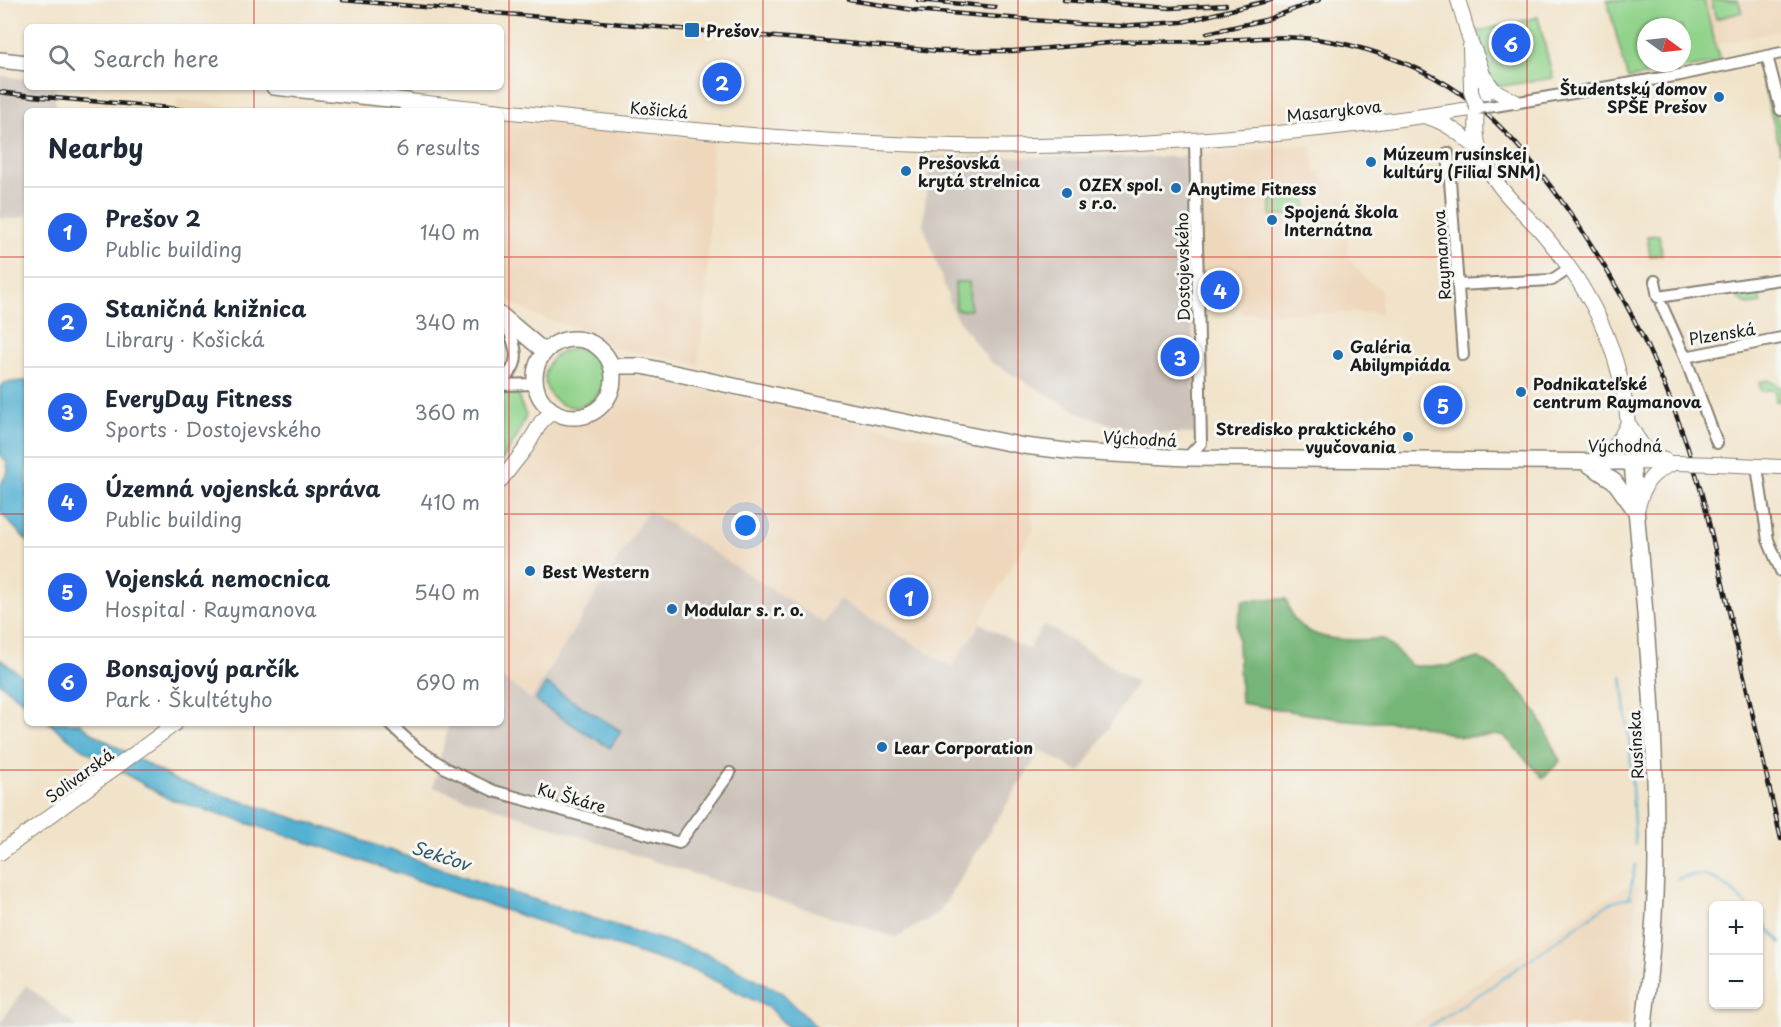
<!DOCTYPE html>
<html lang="en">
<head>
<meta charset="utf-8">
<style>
  :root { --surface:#fff; --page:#f6f6f7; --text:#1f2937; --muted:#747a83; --line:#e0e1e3; --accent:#2563eb }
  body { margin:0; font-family:"Playpen Sans",sans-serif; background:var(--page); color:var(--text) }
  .controls { position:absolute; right:18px; bottom:18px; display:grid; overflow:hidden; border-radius:9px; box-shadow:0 2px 4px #0004 }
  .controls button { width:54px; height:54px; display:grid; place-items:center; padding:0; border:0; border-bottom:2px solid var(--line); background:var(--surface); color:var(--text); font:30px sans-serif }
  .compass { position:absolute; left:1637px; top:18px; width:54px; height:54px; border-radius:50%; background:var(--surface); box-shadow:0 2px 4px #0004; rotate:105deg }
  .you { position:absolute; left:746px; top:526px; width:21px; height:21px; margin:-15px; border:4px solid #fff; border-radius:50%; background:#1a73e8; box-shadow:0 0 0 9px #1a73e833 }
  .badge { display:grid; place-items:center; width:39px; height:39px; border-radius:50%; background:var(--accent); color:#fff; font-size:20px; font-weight:700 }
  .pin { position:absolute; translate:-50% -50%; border:3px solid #fff; box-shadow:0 2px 6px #0006 }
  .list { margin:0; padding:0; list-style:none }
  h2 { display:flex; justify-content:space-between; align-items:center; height:78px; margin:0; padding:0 24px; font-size:26px }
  h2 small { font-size:20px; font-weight:400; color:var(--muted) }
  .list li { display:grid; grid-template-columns:39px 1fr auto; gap:18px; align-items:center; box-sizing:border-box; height:90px; padding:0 24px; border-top:2px solid var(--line) }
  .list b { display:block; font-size:22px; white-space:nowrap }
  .list p { margin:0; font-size:20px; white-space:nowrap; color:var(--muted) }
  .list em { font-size:20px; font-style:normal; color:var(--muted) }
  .icon { flex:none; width:33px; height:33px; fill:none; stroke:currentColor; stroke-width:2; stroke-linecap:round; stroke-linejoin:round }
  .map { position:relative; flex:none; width:1781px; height:1027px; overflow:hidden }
  .search { position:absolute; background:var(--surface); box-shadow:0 2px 4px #0004; left:24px; top:24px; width:480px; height:66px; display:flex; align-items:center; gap:15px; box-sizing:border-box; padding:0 21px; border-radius:9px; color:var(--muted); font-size:22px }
  .panel { position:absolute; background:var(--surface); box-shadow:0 2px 4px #0004; left:24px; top:108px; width:480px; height:618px; border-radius:9px }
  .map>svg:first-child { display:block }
  .built { fill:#eed7bb }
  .industrial { fill:#ccc2b9 }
  .green { fill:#91d38b; stroke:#567854; stroke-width:1.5; fill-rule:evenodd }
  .forest { fill:#74b577; stroke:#48684a; stroke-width:1.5 }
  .water { fill:#53b1d2; stroke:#386677; stroke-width:1.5 }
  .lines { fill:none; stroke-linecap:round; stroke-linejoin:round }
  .stream { stroke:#53b1d2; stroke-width:2 }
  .street-casing { stroke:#868072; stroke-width:14 }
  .secondary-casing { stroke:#868072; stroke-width:16 }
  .primary-casing { stroke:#868072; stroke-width:18 }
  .street { stroke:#fff; stroke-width:10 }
  .secondary { stroke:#fff; stroke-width:14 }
  .primary { stroke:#fff; stroke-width:15 }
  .rail-casing { stroke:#1c1c1c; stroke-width:4.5 }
  .rail { stroke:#f6f6f2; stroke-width:2; stroke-dasharray:7; stroke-linecap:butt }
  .street-bridge-casing { stroke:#868072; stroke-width:14; stroke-linecap:butt }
  .secondary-bridge-casing { stroke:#868072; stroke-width:16; stroke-linecap:butt }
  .street-bridge { stroke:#fff; stroke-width:10 }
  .secondary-bridge { stroke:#fff; stroke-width:14 }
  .grid { fill:none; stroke:#d62828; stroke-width:1.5; stroke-opacity:0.55 }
  .poi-dot { fill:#1f6fb2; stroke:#f6f6f2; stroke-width:2 }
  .labels { text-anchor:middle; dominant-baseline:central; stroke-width:6; stroke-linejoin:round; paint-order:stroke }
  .poi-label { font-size:16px; font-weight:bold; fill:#1c1c1c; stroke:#f6f6f2; text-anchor:start }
  .street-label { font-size:16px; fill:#1c1c1c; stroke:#f6f6f2 }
  .water-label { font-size:18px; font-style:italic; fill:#325865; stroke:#f6f6f2 }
</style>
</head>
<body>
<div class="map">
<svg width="1781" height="1027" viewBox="0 0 1781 1027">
  <rect width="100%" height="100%" fill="#f6f6f2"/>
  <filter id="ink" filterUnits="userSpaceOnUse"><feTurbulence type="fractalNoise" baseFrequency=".0167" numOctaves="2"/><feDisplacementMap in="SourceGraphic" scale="12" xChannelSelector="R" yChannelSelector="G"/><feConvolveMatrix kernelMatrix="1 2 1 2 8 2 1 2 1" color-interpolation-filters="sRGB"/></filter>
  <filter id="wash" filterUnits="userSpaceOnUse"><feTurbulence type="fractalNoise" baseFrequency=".008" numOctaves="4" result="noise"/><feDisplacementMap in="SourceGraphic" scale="24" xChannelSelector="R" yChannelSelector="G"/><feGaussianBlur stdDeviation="1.35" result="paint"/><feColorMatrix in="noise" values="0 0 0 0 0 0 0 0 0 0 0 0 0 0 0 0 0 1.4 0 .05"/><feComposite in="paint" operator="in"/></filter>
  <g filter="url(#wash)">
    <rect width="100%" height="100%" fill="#f1e3c9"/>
    <path class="built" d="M1704,0H1781V30L1715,45Z
      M177,99L261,111H176Z
      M501,119L713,140L706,304L698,365L609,346L596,335L537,316L516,305L501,294Z
      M1312,145L1314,172L1321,171L1322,181L1345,179L1348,258L1365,278L1381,290V313H1240V279L1198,280L1195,154Z
      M622,373L909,434L1028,456L1033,530L952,668L839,599L824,623L648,510L531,699L501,677V478L554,421Z
      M1638,885L1628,1027H1408L1624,887Z"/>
    <path class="industrial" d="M0,76L27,79V87H54L57,111H27V216L15,219L0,218Z
      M930,157H1186L1196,434L1136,432L1083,415L989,361L954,314L923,224Z
      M648,510L824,623L839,599L952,667L980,623L1028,650L1044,624L1137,682L1080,773L1041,750L938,914L896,937L671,867L433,787L449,723H501V677L531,699Z
      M26,985L77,1027H0V1024Z"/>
    <path class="green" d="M1607,0H1704L1720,62L1628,79ZM1646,27H1682V63H1646Z
      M1711,0H1738L1742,12L1716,19Z
      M1538,17L1553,78L1503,86L1495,85L1485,69L1475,32Z
      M1768,82L1781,131V152L1763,83Z
      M1305,197L1307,213L1271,216V200Z
      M1659,235L1662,255L1650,256L1647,236Z
      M955,282H969L970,310H956Z
      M1759,291L1761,303L1748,305L1738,298V293Z
      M545 378a29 29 0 1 1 58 0a29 29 0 1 1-58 0Z
      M1769,380L1781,388V401H1776L1775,393L1771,390L1761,391L1759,382Z
      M501,392L519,394L520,401L526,416L517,437L501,462Z"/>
    <path class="forest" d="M1286,599C1289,606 1291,615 1295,620C1314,644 1357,640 1384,639L1412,666H1448L1479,658C1524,685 1540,714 1560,761L1543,778L1503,735L1461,737L1407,722H1371L1337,719L1241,703L1237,625L1243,600Z"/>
    <path class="water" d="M22,381H27V541L0,512V486L8,471L7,462L0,455V387L5,383Z
      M0,659L27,680V705L0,683Z
      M546,684L621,731L610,748L535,701Z
      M49,723H80L92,733L175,780L335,831L491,886L707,954L781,992L816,1027H788L769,1008L698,972L485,904L329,849L167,798L81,748Z"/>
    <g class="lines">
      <path class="stream" d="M1622,676L1630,749L1635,845
        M1677,879C1710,868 1726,883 1747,906
        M1629,898L1635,865
        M1758,917L1781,943
        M1429,1027L1489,988L1610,903L1632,897"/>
    </g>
  </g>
  <g filter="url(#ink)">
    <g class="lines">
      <defs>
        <path id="street" d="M1767,56L1781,110
          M1495,106L1680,75L1781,53
          M1448,153L1463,355
          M1655,281L1658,297L1781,279
          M1458,285L1552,280L1570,268
          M1662,306L1685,357L1781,338
          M1685,357L1717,443
          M501,381C526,362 514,343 504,319
          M501,385L535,384
          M1187,458L1201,443L1195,141
          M1757,467L1768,540L1781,571
          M389,723L416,748L447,769L494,791L679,843L730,773"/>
        <path id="secondary" d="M1458,0C1462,12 1465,25 1469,37C1477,59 1486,71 1484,96
          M1470,46L1471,86
          M1484,76L1494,90L1516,102
          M408,101L501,111
          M501,111C653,126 805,143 957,146C1131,149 1305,135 1477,108C1476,123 1475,139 1481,153C1492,184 1517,206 1539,229C1556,249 1572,269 1585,292C1606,327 1620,367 1626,408C1629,426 1629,444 1632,462L1676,463
          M1427,117C1448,123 1463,136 1480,151
          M1631,427C1639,442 1648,456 1665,460
          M1592,461C1616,451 1617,444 1628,423
          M1716,464L1781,467
          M501,480L526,448L541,422L553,411
          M1637,510C1644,485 1647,475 1672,464
          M0,853L176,723"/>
        <path id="primary" d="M0,60L27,63
          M274,87L408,101L407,111
          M501,315L545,352
          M535 378a39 39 0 1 1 78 0a39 39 0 1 1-78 0Z
          M612,366H642L830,407L1024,446L1075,452L1187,458L1632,462C1643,593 1657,723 1656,854C1656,912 1650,970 1644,1027
          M1586,463L1614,481L1635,510"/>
      </defs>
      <use href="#street" class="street-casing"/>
      <use href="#secondary" class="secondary-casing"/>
      <use href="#primary" class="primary-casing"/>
      <use href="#street" class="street"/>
      <use href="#secondary" class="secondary"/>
      <use href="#primary" class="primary"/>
      <defs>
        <path id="rail" d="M342,0L938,51H1013L1121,42
          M849,0L914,10L1080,24L1119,26L1182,22L1271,0
          M918,0L995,7
          M1064,0L1171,8L1226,5
          M1207,33L1265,20L1319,0
          M1114,42C1144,41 1174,42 1204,41C1256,39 1297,32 1349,45C1394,56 1440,76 1476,105C1506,129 1532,161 1555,192C1625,287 1677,396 1706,510L1781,839
          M0,92C64,101 129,102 193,111"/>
      </defs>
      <use href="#rail" class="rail-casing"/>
      <use href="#rail" class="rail"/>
      <defs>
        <path id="street-bridge" d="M1477,108L1495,106"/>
        <path id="secondary-bridge" d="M1471,86V92L1477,108
          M1676,463L1716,464"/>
      </defs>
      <use href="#street-bridge" class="street-bridge-casing"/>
      <use href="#secondary-bridge" class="secondary-bridge-casing"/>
      <use href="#street-bridge" class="street-bridge"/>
      <use href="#secondary-bridge" class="secondary-bridge"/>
    </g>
  </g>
  <path class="grid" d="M254,0V27M509,0V1027M763,0V1027M1018,0V1027M1272,0V1027M1527,0V1027M254,87V111M0,257H27M501,257H1781M0,514H27M501,514H1781M254,723V1027M0,770H1781"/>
  <g class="poi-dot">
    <rect x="684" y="22" width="16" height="16" rx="3"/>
    <circle cx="1719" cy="97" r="6"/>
    <circle cx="1371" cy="162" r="6"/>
    <circle cx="906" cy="171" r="6"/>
    <circle cx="1176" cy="188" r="6"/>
    <circle cx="1067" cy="193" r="6"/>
    <circle cx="1272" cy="220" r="6"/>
    <circle cx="1338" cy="355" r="6"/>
    <circle cx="1521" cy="392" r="6"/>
    <circle cx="1408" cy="437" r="6"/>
    <circle cx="530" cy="571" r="6"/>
    <circle cx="672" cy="609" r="6"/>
    <circle cx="882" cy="747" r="6"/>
  </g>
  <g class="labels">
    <g class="poi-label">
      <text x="706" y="30">Prešov</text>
      <text x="1707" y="88" text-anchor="end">Študentský domov<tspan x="1707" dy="18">SPŠE Prešov</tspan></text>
      <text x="1383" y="153">Múzeum rusínskej<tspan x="1383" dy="18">kultúry (Filial SNM)</tspan></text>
      <text x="918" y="162">Prešovská<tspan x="918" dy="18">krytá strelnica</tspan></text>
      <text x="1079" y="184">OZEX spol.<tspan x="1079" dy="18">s r.o.</tspan></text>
      <text x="1188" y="188">Anytime Fitness</text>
      <text x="1284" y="211">Spojená škola<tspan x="1284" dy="18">Internátna</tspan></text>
      <text x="1350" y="346">Galéria<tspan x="1350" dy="18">Abilympiáda</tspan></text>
      <text x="1533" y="383">Podnikateľské<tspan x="1533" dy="18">centrum Raymanova</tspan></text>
      <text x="1396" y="428" text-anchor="end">Stredisko praktického<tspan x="1396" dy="18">vyučovania</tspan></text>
      <text x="542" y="571">Best Western</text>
      <text x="684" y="609">Modular s. r. o.</text>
      <text x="894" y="747">Lear Corporation</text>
    </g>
    <g class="street-label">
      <text transform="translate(659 109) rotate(5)">Košická</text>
      <text transform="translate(1334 110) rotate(-6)">Masarykova</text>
      <text transform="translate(1441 255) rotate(-94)">Raymanova</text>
      <text transform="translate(1182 267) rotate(-91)">Dostojevského</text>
      <text transform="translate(1722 333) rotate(-9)">Plzenská</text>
      <text transform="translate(1140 438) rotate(3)">Východná</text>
      <text x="1625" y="445">Východná</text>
      <text transform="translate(1635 745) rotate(-93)">Rusínska</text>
      <text transform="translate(79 775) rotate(-36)">Solivarská</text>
      <text transform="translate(572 797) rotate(16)">Ku Škáre</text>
    </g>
    <g class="water-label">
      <text transform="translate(441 855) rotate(18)">Sekčov</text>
    </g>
  </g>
</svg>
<div class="controls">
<button>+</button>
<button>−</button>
</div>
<svg class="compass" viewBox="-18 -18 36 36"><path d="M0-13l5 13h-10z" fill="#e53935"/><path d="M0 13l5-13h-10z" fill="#747a83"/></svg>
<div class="you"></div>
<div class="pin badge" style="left:909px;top:597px">1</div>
<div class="pin badge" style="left:722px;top:82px">2</div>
<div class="pin badge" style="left:1180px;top:357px">3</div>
<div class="pin badge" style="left:1220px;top:290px">4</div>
<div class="pin badge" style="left:1443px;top:405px">5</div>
<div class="pin badge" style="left:1511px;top:43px">6</div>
<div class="search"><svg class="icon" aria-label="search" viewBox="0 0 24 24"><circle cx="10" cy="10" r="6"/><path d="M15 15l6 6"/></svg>Search here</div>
<section class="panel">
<h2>Nearby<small>6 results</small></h2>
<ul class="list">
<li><span class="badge">1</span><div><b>Prešov 2</b><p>Public building</p></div><em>140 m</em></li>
<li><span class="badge">2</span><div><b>Staničná knižnica</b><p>Library · Košická</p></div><em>340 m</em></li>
<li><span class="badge">3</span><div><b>EveryDay Fitness</b><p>Sports · Dostojevského</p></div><em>360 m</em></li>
<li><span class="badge">4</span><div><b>Územná vojenská správa</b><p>Public building</p></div><em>410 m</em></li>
<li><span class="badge">5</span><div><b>Vojenská nemocnica</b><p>Hospital · Raymanova</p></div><em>540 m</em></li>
<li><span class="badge">6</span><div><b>Bonsajový parčík</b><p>Park · Škultétyho</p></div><em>690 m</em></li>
</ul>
</section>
</div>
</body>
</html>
